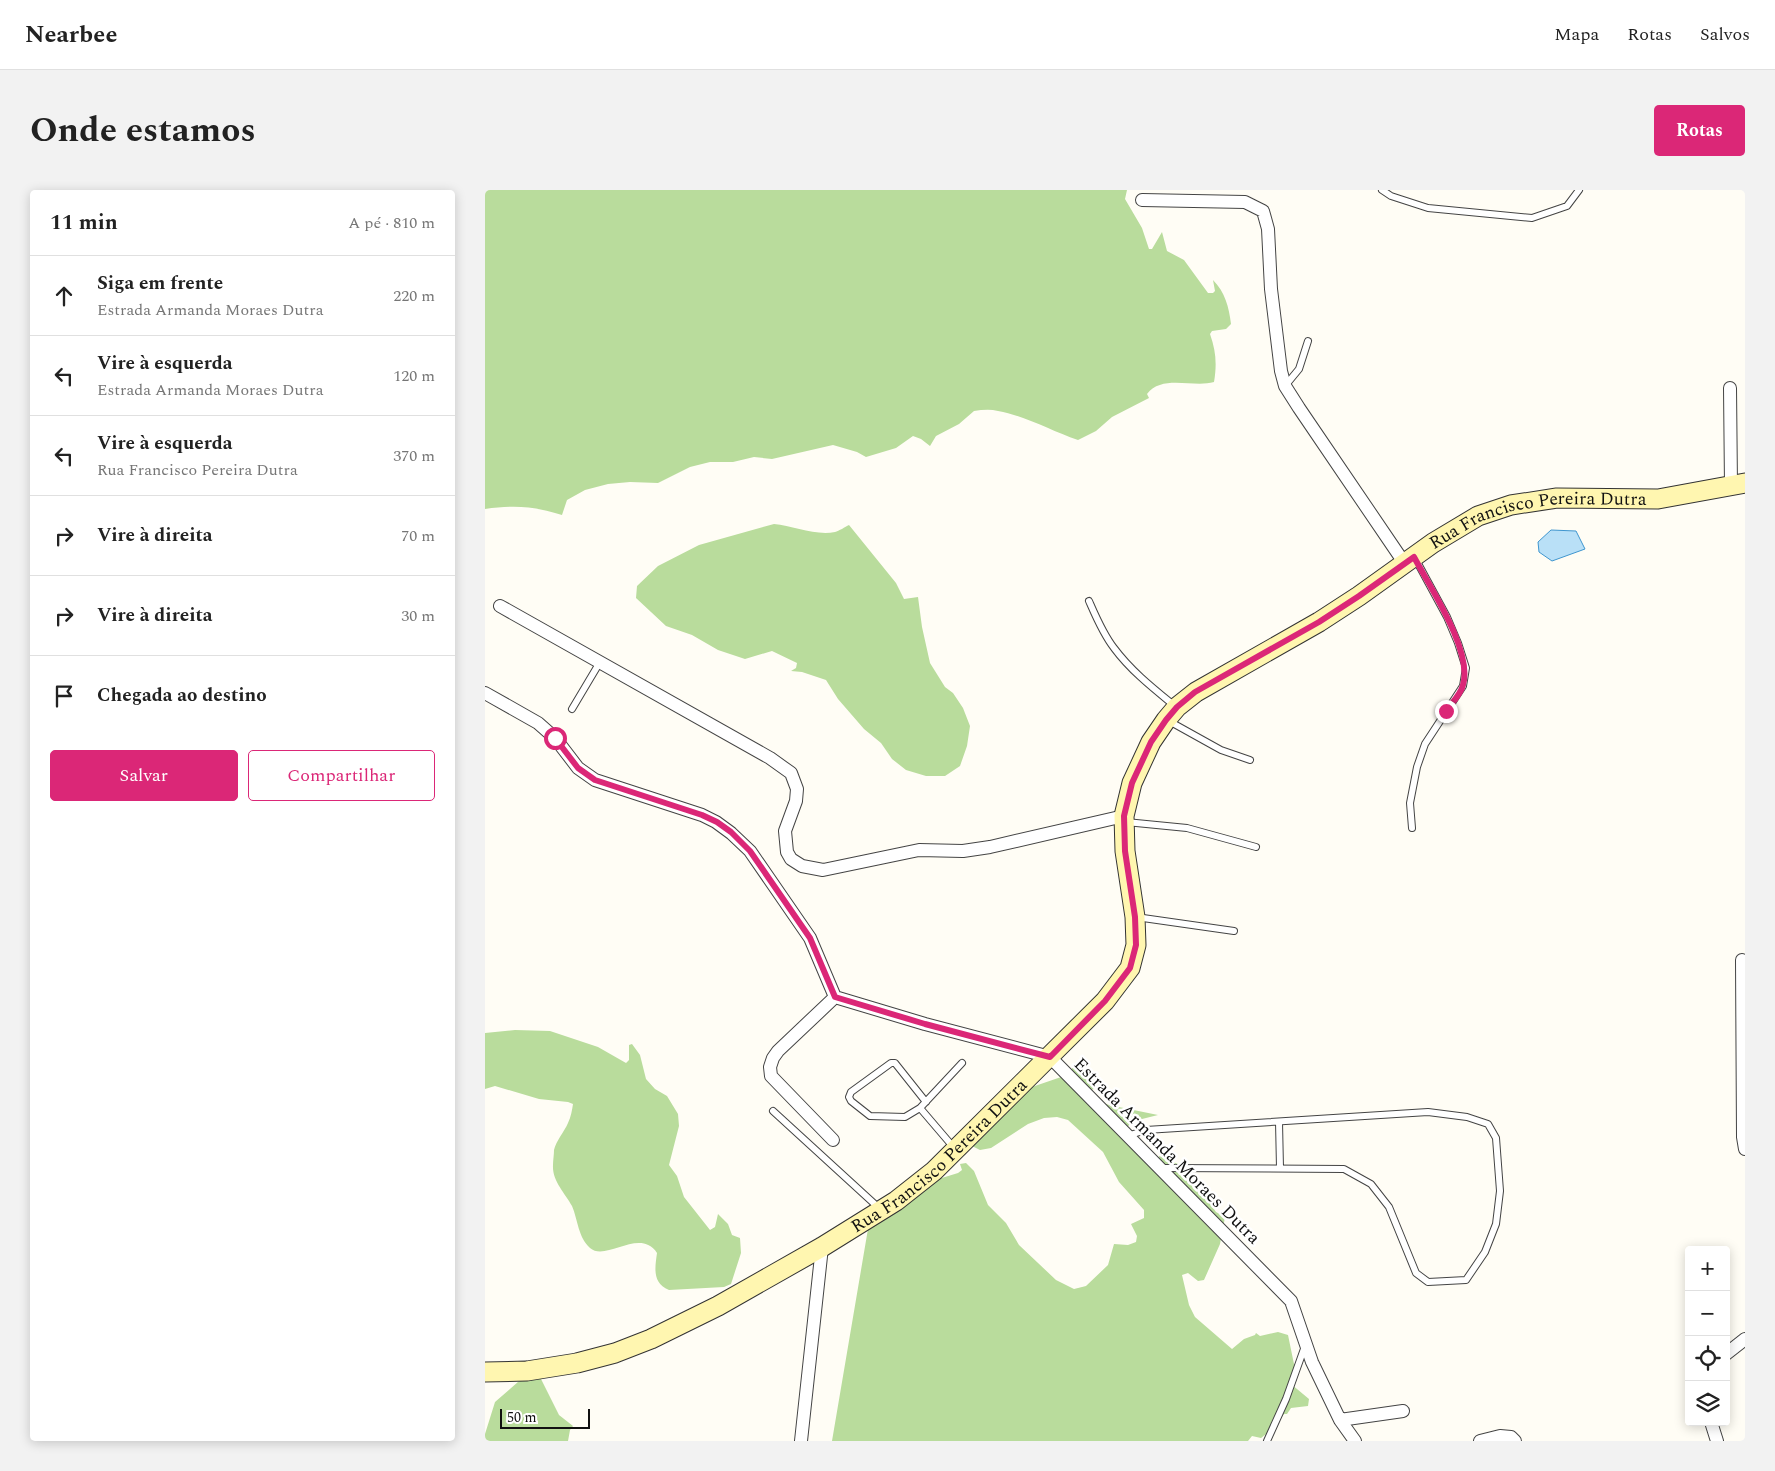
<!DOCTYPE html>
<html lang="pt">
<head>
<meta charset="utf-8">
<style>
  :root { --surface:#fff; --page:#f2f2f2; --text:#222; --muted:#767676; --line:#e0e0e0; --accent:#db2777 }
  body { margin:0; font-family:Spectral,serif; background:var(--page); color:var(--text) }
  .controls { position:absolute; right:15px; bottom:15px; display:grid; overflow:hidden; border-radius:5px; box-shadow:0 2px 12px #0003 }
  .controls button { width:45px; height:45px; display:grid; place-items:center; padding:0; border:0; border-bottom:1px solid var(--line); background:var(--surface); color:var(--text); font:25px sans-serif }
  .scale { position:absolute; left:15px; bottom:12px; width:90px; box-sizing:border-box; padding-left:5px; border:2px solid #111; border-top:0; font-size:14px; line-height:18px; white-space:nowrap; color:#111; -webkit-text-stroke:4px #fff; paint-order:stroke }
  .stop { position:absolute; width:15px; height:15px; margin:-11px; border:4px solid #db2777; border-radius:50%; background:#fff }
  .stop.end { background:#db2777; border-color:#fff; box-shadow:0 1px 5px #0008 }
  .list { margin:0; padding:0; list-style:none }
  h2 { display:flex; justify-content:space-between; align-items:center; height:65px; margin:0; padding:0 20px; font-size:21px }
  h2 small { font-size:16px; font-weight:400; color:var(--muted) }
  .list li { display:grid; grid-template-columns:32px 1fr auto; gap:15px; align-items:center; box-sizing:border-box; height:80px; padding:0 20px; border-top:1px solid var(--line) }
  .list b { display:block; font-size:19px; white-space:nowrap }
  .list p { margin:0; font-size:16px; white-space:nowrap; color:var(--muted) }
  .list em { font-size:16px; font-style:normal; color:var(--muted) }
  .actions { display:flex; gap:10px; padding:15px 20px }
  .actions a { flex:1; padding:11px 0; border:1px solid var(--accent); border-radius:5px; text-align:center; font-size:18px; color:var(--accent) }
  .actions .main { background:var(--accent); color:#fff }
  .icon { flex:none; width:28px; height:28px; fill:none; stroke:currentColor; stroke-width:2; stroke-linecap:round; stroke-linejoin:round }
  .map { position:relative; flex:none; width:1260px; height:1251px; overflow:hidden; border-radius:5px }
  header { display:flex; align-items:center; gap:30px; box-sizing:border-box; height:70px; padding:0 25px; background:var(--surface); border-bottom:1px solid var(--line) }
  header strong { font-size:24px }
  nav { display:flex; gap:28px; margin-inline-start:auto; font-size:18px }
  .intro { display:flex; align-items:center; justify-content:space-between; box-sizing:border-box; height:120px; padding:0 30px }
  h1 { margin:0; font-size:35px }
  .button { padding:12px 22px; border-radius:5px; background:var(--accent); color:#fff; font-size:18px; font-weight:700 }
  main { display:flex; gap:30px; padding:0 30px }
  aside { flex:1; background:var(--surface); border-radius:5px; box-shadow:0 2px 12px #0003 }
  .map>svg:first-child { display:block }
  .forest { fill:#b9dc9c }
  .water { fill:#b9e0f7; stroke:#3f96cf }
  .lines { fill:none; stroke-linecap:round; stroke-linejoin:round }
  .service-casing { stroke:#444; stroke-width:8 }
  .minor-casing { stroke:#444; stroke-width:14 }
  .secondary-casing { stroke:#333; stroke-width:21 }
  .service { stroke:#fff; stroke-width:6 }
  .minor { stroke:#fff; stroke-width:12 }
  .secondary { stroke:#fff6b0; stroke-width:19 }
  .route { stroke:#db2777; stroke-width:6 }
  .labels { text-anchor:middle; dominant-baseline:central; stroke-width:5; stroke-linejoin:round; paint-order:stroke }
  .street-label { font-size:18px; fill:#111; stroke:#fff }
</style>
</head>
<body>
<header>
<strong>Nearbee</strong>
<nav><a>Mapa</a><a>Rotas</a><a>Salvos</a></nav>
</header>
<div class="intro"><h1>Onde estamos</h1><a class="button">Rotas</a></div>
<main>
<aside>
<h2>11 min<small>A pé · 810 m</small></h2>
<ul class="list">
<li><svg class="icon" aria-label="ahead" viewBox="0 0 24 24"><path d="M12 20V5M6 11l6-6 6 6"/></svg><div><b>Siga em frente</b><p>Estrada Armanda Moraes Dutra</p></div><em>220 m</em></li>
<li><svg class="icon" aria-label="left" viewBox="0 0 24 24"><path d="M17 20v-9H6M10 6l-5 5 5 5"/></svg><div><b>Vire à esquerda</b><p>Estrada Armanda Moraes Dutra</p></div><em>120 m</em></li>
<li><svg class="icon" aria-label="left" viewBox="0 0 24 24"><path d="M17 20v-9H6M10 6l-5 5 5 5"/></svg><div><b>Vire à esquerda</b><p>Rua Francisco Pereira Dutra</p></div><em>370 m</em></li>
<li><svg class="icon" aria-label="right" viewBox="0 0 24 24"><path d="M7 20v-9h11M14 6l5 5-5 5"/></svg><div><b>Vire à direita</b></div><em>70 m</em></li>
<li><svg class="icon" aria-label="right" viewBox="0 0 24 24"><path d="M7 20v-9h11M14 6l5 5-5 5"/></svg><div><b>Vire à direita</b></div><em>30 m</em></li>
<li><svg class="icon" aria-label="arrive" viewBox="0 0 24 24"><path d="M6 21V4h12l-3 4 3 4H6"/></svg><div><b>Chegada ao destino</b></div></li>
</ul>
<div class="actions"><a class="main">Salvar</a><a>Compartilhar</a></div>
</aside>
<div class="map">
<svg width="1260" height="1251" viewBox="0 0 1260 1251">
  <rect width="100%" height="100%" fill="#fffdf5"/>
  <path class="forest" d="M0,0H642L640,9L657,38L664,59H667L677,42L682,61L699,70L723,103H728L730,101L728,90C740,102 744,117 746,134L741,139L727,141L725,144C731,161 732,174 729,192C708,198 677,184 662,204L664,208L627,227L611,241L593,250C566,241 541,226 513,221C505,219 497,220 489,221L474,234L451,246L445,256L436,249L428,246L411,258L381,267L372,262L348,255L287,269L269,267L248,272H225L205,277L173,293L145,292L123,294L100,300L82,310L77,325C49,316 29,315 0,319Z
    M289,334C308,336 331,346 350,342C354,341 360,337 364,335L411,393L419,409L433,407L437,437L445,473L460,497L468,503L478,518L485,536L482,556L475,576L460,586H441L421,580L407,569L396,553L379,539L353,509L341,490L317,482L306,481L311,478L312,473L287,461L260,469L233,460L207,445L181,436L151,408L152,396L173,376L214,355Z
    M30,840L65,841L113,857L141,873L144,870V855L147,854L155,865L161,889L170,899L182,906L193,924L194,936L184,975L192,986L199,1007L225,1040L230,1037L233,1024L243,1034L247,1045L255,1048L256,1063L246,1094L239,1097L184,1100C167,1093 170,1078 172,1063C155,1037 121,1072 105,1058C93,1047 93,1030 87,1016C80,1003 67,991 68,975C68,970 69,965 69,960C71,951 79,942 83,933C86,927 87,920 88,914L83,912L54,909L10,896L0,899V843Z
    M595,871L600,872L613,892L614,897L606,900L616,912L624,915L673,925L649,931L642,937L675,983L674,966L700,977L731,1022L740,1027L735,1054L719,1090L713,1091L703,1083L697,1085L704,1115L710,1127L747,1159L759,1149L770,1145L771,1143L775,1146L793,1142L803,1145L810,1179L806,1194L824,1209L823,1216L806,1218L802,1224H799L789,1238L776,1248L767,1246L763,1251H347L384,1033L447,991L473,983L477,980L475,974L481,973L489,981L503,1015L521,1033L534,1055L571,1090L589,1099L601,1096L623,1075L629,1054L643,1055L651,1052L652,1046L646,1034L659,1028V1020L634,992L618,962L583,930L572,927L559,928L543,934L506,958L495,960L487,956L514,922L547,897L579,886Z
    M53,1183L74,1225L88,1236L85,1240L83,1251H0V1244L10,1212L42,1184Z"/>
  <path class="water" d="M1066,340L1091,341L1100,359L1067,371L1054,362L1053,352Z"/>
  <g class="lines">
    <defs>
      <path id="service" d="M897,0L906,6L943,18L1047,28L1082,16L1094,0
        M800,196L814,179L823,151
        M604,411C611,427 618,444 629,458C646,481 669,499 691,517
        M87,519L115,472
        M682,530L736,560L765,570
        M641,632L702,638L771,657
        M927,638L925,613L932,577L940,554L978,496L981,478L973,453L962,427L930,368
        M651,727L749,741
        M435,918L420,927L385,926L366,911L364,907L366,902L406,873H410L441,912
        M288,921L394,1018
        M794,932L795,978
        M642,946L661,940L943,922L982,927L1003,934L1011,948L1015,1001L1011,1034L1000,1062L981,1090L943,1092L931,1083L904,1017L886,994L859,979L677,978
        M470,959L435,918L477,873
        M782,1251L801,1209L820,1156"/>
      <path id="minor" d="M657,10L760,12L778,21L783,39L786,99L796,181L800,196L814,218L920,374
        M1245,198L1246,296
        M15,416L285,568L306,583L312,599L311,611L300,641L302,662L306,669L317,676L338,680L434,660L478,661L505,657L639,626
        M0,503L53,533L70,548L93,578L110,590L217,625L231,632L246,643L265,661L325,748L350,807L440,834L565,867L806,1111L827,1172L855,1230L870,1251
        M1257,770L1258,947L1260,959
        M348,950L286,886L285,877L288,868L293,861L350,807
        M1241,1164L1260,1149
        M855,1230L918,1221
        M1226,1232L1232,1251
        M316,1251L337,1057
        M995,1251L1015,1246L1026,1247L1030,1251"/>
      <g id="secondary">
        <path id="s1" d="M0,1182L42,1181L92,1173L130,1163L166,1149L233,1116L337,1057L411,1011L449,981L620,811L645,778L651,755L650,727L640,661L639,626L647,593L666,552L681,530L692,517L711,502L834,432L874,406L948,353L993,326L1026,315L1072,308L1173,309L1260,293"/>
      </g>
    </defs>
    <use href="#service" class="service-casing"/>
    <use href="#minor" class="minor-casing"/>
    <use href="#secondary" class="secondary-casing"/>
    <use href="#service" class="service"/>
    <use href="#minor" class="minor"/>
    <use href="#secondary" class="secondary"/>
  </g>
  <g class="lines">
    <path class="route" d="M70,548L93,578L110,590L217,625L232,632L246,642L265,661L325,748L350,807L440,834L565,867L620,811L645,778L651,755L650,727L640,661L639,626L647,593L666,552L681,530L692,517L710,502L834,432L874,406L929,367C945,397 988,461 978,495C976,504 967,513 961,521"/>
  </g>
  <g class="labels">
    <g class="street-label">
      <text stroke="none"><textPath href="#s1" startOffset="1474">Rua Francisco Pereira Dutra</textPath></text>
      <text transform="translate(682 961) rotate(45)">Estrada Armanda Moraes Dutra</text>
      <text stroke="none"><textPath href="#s1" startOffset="514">Rua Francisco Pereira Dutra</textPath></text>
    </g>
  </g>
</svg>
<div class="controls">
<button>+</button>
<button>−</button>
<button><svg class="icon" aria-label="locate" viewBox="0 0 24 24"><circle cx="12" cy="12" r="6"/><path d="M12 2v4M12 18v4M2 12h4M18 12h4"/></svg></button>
<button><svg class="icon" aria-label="layers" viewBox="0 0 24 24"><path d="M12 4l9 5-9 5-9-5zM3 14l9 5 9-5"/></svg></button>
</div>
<div class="scale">50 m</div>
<div class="stop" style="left:70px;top:548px"></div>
<div class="stop end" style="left:961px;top:521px"></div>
</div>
</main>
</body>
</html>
